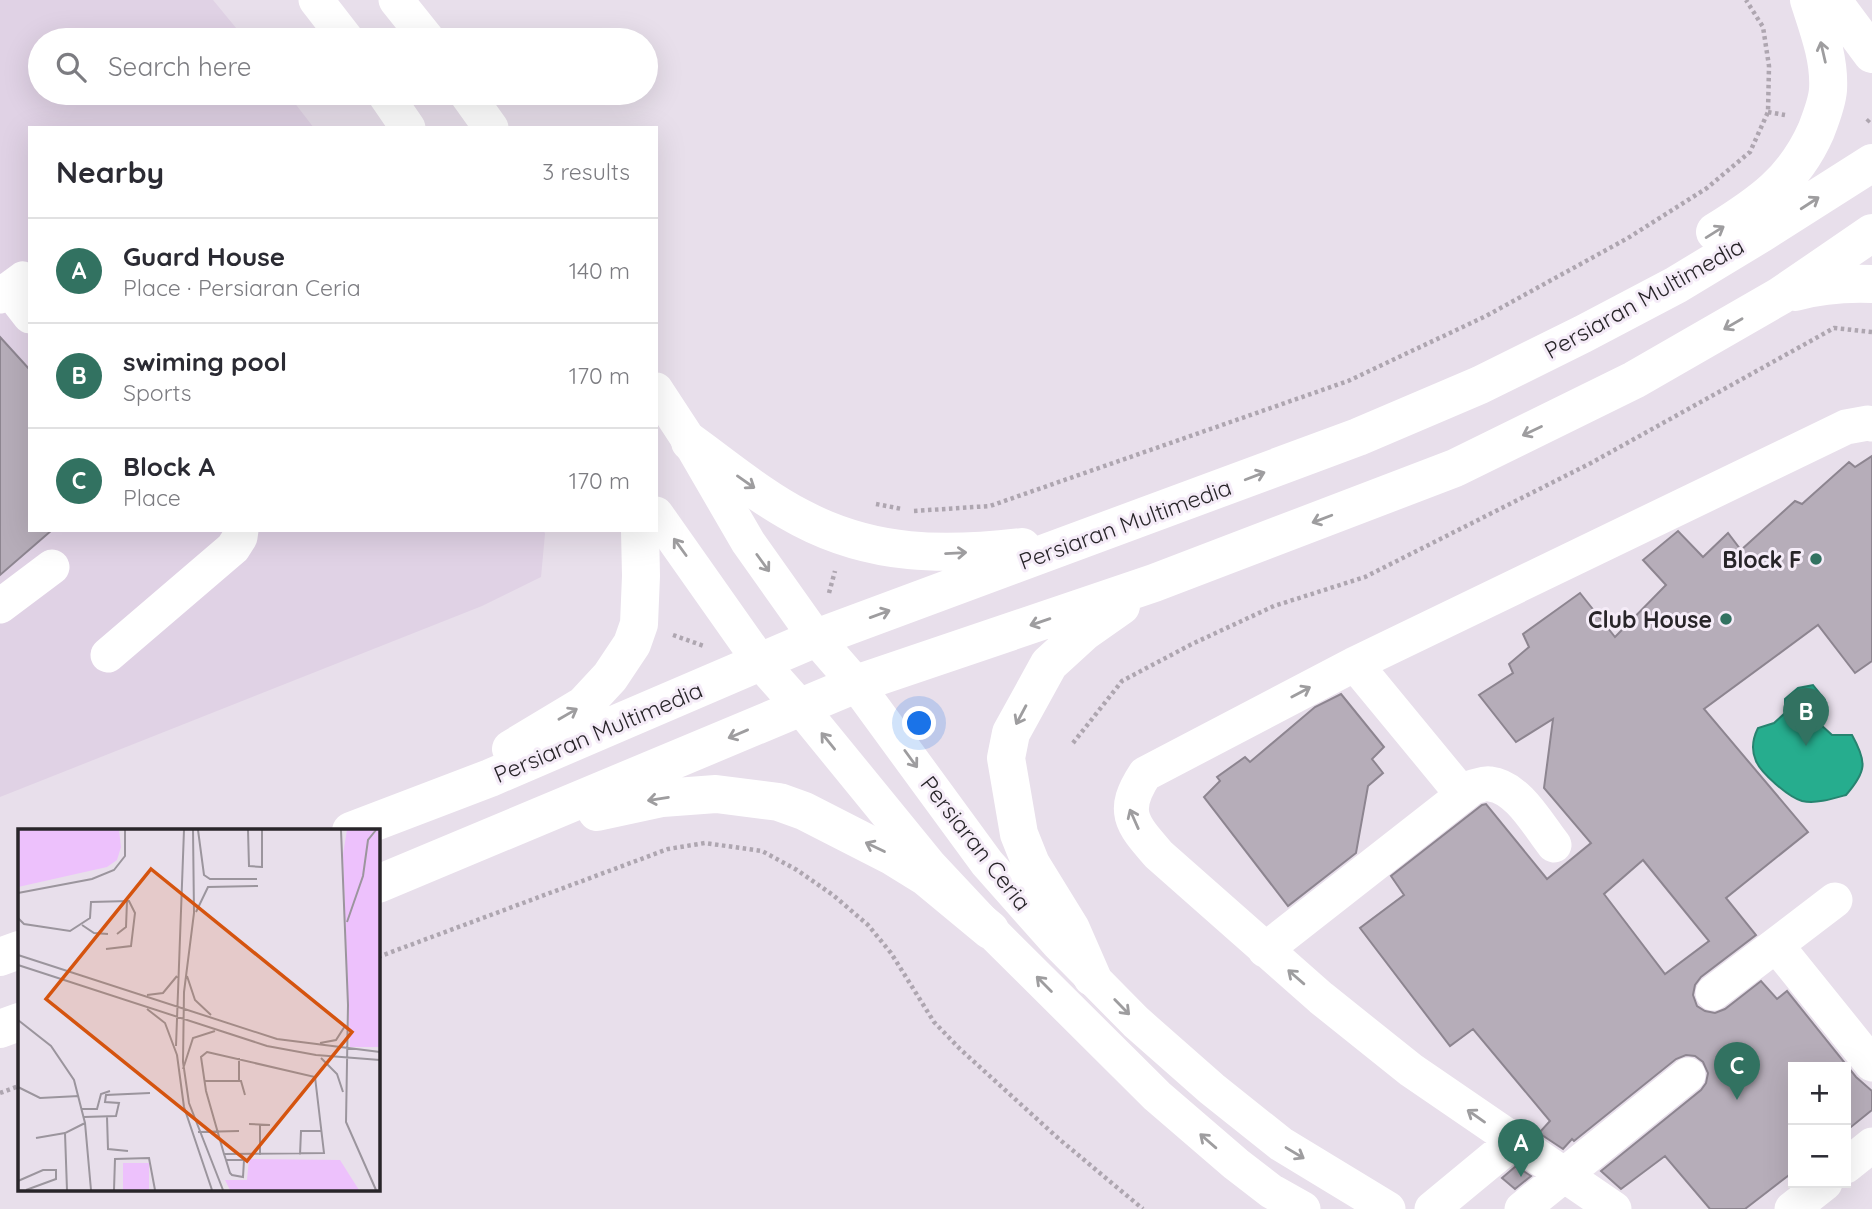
<!DOCTYPE html>
<html lang="en">
<head>
<meta charset="utf-8">
<style>
  :root { --surface:#fff; --page:#f2f2f3; --text:#2b2b33; --muted:#7c7c81; --line:#e1e1e2; --accent:#327261 }
  body { margin:0; font-family:Quicksand,sans-serif; background:var(--page); color:var(--text) }
  .controls { position:absolute; right:21px; bottom:21px; display:grid; overflow:hidden; border-radius:0px; box-shadow:0 7px 28px #0002 }
  .controls button { width:63px; height:63px; display:grid; place-items:center; padding:0; border:0; border-bottom:2px solid var(--line); background:var(--surface); color:var(--text); font:35px sans-serif }
  .you { position:absolute; left:920px; top:724px; width:24px; height:24px; margin:-18px; border:5px solid #fff; border-radius:50%; background:#1a73e8; box-shadow:0 0 0 10px #1a73e833 }
  .badge { display:grid; place-items:center; width:46px; height:46px; border-radius:50%; background:var(--accent); color:#fff; font-size:23px; font-weight:700 }
  .pin { position:absolute; translate:-50% -58px; filter:drop-shadow(0 2px 4px #0008) }
  .pin::after { content:''; position:absolute; top:37px; width:24px; height:21px; background:inherit; clip-path:polygon(0 0,100% 0,50% 100%) }
  .list { margin:0; padding:0; list-style:none }
  h2 { display:flex; justify-content:space-between; align-items:center; height:91px; margin:0; padding:0 28px; font-size:30px }
  h2 small { font-size:23px; font-weight:400; color:var(--muted) }
  .list li { display:grid; grid-template-columns:46px 1fr auto; gap:21px; align-items:center; box-sizing:border-box; height:105px; padding:0 28px; border-top:2px solid var(--line) }
  .list b { display:block; font-size:26px; white-space:nowrap }
  .list p { margin:0; font-size:23px; white-space:nowrap; color:var(--muted) }
  .list em { font-size:23px; font-style:normal; color:var(--muted) }
  .icon { flex:none; width:38px; height:38px; fill:none; stroke:currentColor; stroke-width:2; stroke-linecap:round; stroke-linejoin:round }
  .map { position:relative; flex:none; width:1872px; height:1209px; overflow:hidden }
  .search { position:absolute; background:var(--surface); box-shadow:0 7px 28px #0002; left:28px; top:28px; width:630px; height:77px; display:flex; align-items:center; gap:18px; box-sizing:border-box; padding:0 24px; border-radius:38px; color:var(--muted); font-size:26px }
  .panel { position:absolute; background:var(--surface); box-shadow:0 7px 28px #0002; left:28px; top:126px; width:630px; height:406px; border-radius:0px }
  .map>svg:first-child { display:block }
  .built { fill:#e0d2e5 }
  .water { fill:#26ad8e; stroke:#278470; stroke-width:2 }
  .building { fill:#b6adb9; stroke:#8d8590; stroke-width:2; fill-rule:evenodd }
  .lines { fill:none; stroke-linecap:round; stroke-linejoin:round }
  .path { stroke:#aea6b0; stroke-width:4.5; stroke-dasharray:3.5 3.5; stroke-linecap:butt }
  .minor { stroke:#fff; stroke-width:35 }
  .major { stroke:#fff; stroke-width:38 }
  .oneway { stroke:#9e9d9f }
  .poi-dot { fill:#327261; stroke:#f5ecf8; stroke-width:2.5 }
  .labels { text-anchor:middle; dominant-baseline:central; stroke-width:6; stroke-linejoin:round; paint-order:stroke }
  .street-label { font-size:23px; fill:#282529; stroke:#f5ecf8 }
  .poi-label { font-size:23px; font-weight:bold; fill:#282529; stroke:#f5ecf8; text-anchor:end }
  .inset-road { fill:none; stroke:#9b959d; stroke-width:2 }
  .view { fill:#d5540f; fill-opacity:0.15; stroke:#d5540f; stroke-width:3.5 }
  .inset-edge { fill:none; stroke:#282529; stroke-width:3.5 }
</style>
</head>
<body>
<div class="map">
<svg width="1872" height="1209" viewBox="0 0 1872 1209">
  <rect width="100%" height="100%" fill="#e8dfeb"/>
  <path class="built" d="M0,0H213L246,40H40V93H287L314,128H30V530H544L545,534L541,577L482,606L0,797Z"/>
  <path class="water" d="M1813,685L1825,700L1821,711L1820,724L1832,735H1852C1867,762 1867,771 1846,795C1832,799 1816,804 1802,801C1788,797 1761,773 1756,761C1751,750 1753,738 1758,728L1774,723L1785,713V699L1798,688Z"/>
  <path class="building" d="M0,337L30,370V530H52L0,575Z
    M1872,456V661L1855,673L1818,625L1704,709L1808,832L1726,898L1756,935L1701,977L1695,985L1693,995L1697,1006L1705,1011L1715,1013L1725,1009L1761,981L1777,999L1787,991L1856,1077L1872,1091V1110L1846,1131V1067H1793V1172L1745,1209H1710L1665,1156L1621,1189L1601,1171L1701,1090L1706,1083L1708,1073L1703,1062L1695,1056L1686,1055L1676,1059L1574,1141L1572,1139L1563,1149L1539,1133L1550,1121L1473,1029L1450,1046L1360,928L1404,895L1391,876L1482,805L1486,804L1547,879L1591,843L1544,788L1553,719L1516,742L1479,695L1513,673L1509,664L1529,647L1523,634L1580,593L1615,637L1666,585L1643,560L1678,531L1703,557L1728,533L1741,550L1795,501L1802,504L1849,462L1855,467ZM1643,860L1709,941L1665,974L1604,894Z
    M1341,694L1384,747L1372,759L1383,773L1368,786L1356,853L1288,906L1204,797L1220,781L1217,777L1245,757L1250,762L1315,707Z
    M1516,1166L1531,1176L1515,1189L1502,1178Z"/>
  <g class="lines">
    <path class="path" d="M1768,112L1785,115
      M1867,122L1872,117
      M876,504L902,509
      M914,511L990,506L1348,381L1486,316L1628,238L1707,188L1750,152L1768,112L1769,66L1763,27L1746,0
      M829,593L835,571
      M673,635L704,646
      M1073,743L1122,681L1192,644L1274,606L1365,577L1591,463L1834,328L1872,332
      M378,957L668,849L705,843L762,851L797,870L833,895L868,925L891,953L934,1022L960,1049L1059,1139L1143,1209
      M0,1093L19,1086"/>
    <path class="minor" d="M316,0L347,40
      M396,0L428,40
      M384,93L408,128
      M466,93L491,128
      M9,289L30,316
      M0,296L23,279L30,282
      M656,390L690,442L748,542L816,638L856,684L987,863L1058,943L1136,1022L1212,1089L1281,1144L1388,1209
      M656,514L761,663L801,708L930,866L990,930L1157,1096L1236,1164L1271,1191L1303,1209
      M0,606L52,567
      M108,655L233,548L240,537L241,530
      M1355,664L1463,795
      M1776,945L1872,1064
      M1265,950L1473,787C1478,786 1484,783 1490,784C1518,787 1538,825 1554,845
      M1713,993L1835,900
      M1846,1166L1872,1145
      M1432,1209L1513,1142
      M1522,1209L1688,1075
      M1614,1209L1411,1070L1321,998L1159,855C1132,824 1120,812 1145,774L1355,664L1846,427L1868,423L1872,424
      M1792,1209L1825,1183"/>
    <path class="major" d="M1832,0L1872,54
      M1715,232C1760,204 1794,181 1816,131C1821,118 1827,103 1828,90C1830,59 1818,28 1809,0
      M1795,292C1820,285 1845,283 1872,284
      M690,442C726,468 762,498 801,518C873,556 944,556 1022,547
      M511,749L584,705L610,677L632,644L639,624L641,576L640,530
      M597,812L662,798L716,794L779,802L804,811L892,856L926,877L990,930
      M351,831L490,778L816,638L1358,437L1480,385L1583,334L1676,285L1762,233L1872,163
      M378,884L856,684L1154,583L1455,468L1634,380L1780,296L1872,233
      M0,957L19,950
      M1092,977L1071,929L1031,864L1019,834L1006,758L1011,733L1049,664L1084,632L1121,606
      M0,1029L19,1022"/>
  </g>
  <defs><path id="oneway-shaft" d="M-6 0H5M1.5-3L5.5 0L1.5 3" fill="none" stroke-width="1.6" stroke-linecap="round" stroke-linejoin="round" transform="scale(1.75)"/></defs>
  <g class="oneway">
    <use href="#oneway-shaft" transform="translate(1823 52) rotate(-103)"/>
    <use href="#oneway-shaft" transform="translate(1810 203) rotate(-33)"/>
    <use href="#oneway-shaft" transform="translate(1715 232) rotate(-32)"/>
    <use href="#oneway-shaft" transform="translate(1733 324) rotate(150)"/>
    <use href="#oneway-shaft" transform="translate(1532 431) rotate(154)"/>
    <use href="#oneway-shaft" transform="translate(1255 476) rotate(-21)"/>
    <use href="#oneway-shaft" transform="translate(746 482) rotate(35)"/>
    <use href="#oneway-shaft" transform="translate(1322 519) rotate(159)"/>
    <use href="#oneway-shaft" transform="translate(680 547) rotate(-126)"/>
    <use href="#oneway-shaft" transform="translate(956 553) rotate(-3)"/>
    <use href="#oneway-shaft" transform="translate(763 563) rotate(54)"/>
    <use href="#oneway-shaft" transform="translate(880 614) rotate(-20)"/>
    <use href="#oneway-shaft" transform="translate(1040 622) rotate(161)"/>
    <use href="#oneway-shaft" transform="translate(1301 692) rotate(-28)"/>
    <use href="#oneway-shaft" transform="translate(568 714) rotate(-30)"/>
    <use href="#oneway-shaft" transform="translate(1021 715) rotate(118)"/>
    <use href="#oneway-shaft" transform="translate(738 734) rotate(157)"/>
    <use href="#oneway-shaft" transform="translate(828 741) rotate(-129)"/>
    <use href="#oneway-shaft" transform="translate(911 759) rotate(54)"/>
    <use href="#oneway-shaft" transform="translate(658 799) rotate(171)"/>
    <use href="#oneway-shaft" transform="translate(1134 819) rotate(-114)"/>
    <use href="#oneway-shaft" transform="translate(875 847) rotate(-154)"/>
    <use href="#oneway-shaft" transform="translate(1296 977) rotate(-139)"/>
    <use href="#oneway-shaft" transform="translate(1044 984) rotate(-135)"/>
    <use href="#oneway-shaft" transform="translate(1122 1007) rotate(46)"/>
    <use href="#oneway-shaft" transform="translate(1476 1116) rotate(-145)"/>
    <use href="#oneway-shaft" transform="translate(1208 1141) rotate(-139)"/>
    <use href="#oneway-shaft" transform="translate(1295 1153) rotate(31)"/>
  </g>
  <g class="poi-dot">
    <circle cx="1816" cy="559" r="7"/>
    <circle cx="1726" cy="619" r="7"/>
  </g>
  <g class="labels">
    <g class="street-label">
      <text transform="translate(1644 298) rotate(-29)">Persiaran Multimedia</text>
      <text transform="translate(1125 524) rotate(-20)">Persiaran Multimedia</text>
      <text transform="translate(598 732) rotate(-23)">Persiaran Multimedia</text>
      <text transform="translate(976 843) rotate(52)">Persiaran Ceria</text>
    </g>
    <g class="poi-label">
      <text x="1802" y="559">Block F</text>
      <text x="1712" y="619">Club House</text>
    </g>
  </g>
  <g transform="translate(18 829)">
    <rect width="362" height="362" fill="#e8dfeb"/>
    <path d="M0,1H101L103,18L99,31L89,38L0,58ZM329,1H362V218H332L325,25ZM231,330L322,331L341,361H212L207,351H229ZM105,334H131V361H105Z" fill="#edc1fc"/>
    <path class="inset-road" d="M175,1L176,84L166,163L165,233L171,274L205,361M180,1L186,46L192,50H239M230,1L231,37L244,38M244,1V39M323,1L330,176L328,293L358,361M0,64L74,50L96,41L107,27V1M178,83L190,58L240,57M0,89L6,95L52,102L72,89L73,73L111,72L117,84L113,117L88,120M329,93L345,47L350,11L358,1M64,96L76,104L90,105M99,105L108,98L109,72M0,126L259,210L362,223M0,136L249,217L298,226L362,231M169,147L177,171L193,186M129,166L145,164L159,147M129,180L147,194L159,226M0,191L33,217L56,251L67,294L73,361M302,214L318,211L327,197M158,217L166,1M189,223L297,248L306,324L206,325L188,262L183,228ZM159,226L166,278L194,361M221,229V252M303,229L319,245L325,263M165,240L175,209L197,202M186,252H223L227,266M0,258L22,269L61,267M64,280H79L83,265L92,262M66,288L98,287L101,274L87,273L88,266L132,264M89,288L90,320L110,322M231,295L252,296M242,296V326M180,303L221,302M18,309L47,304M206,325L208,331L212,344L214,346L225,348L226,331H208M282,326L283,302H303M0,352L25,341H38V350L8,361M49,361L47,304L67,294M96,361L97,330L131,329L137,361"/>
    <path class="view" d="M133,40L334,203L229,332L28,170Z"/>
    <rect width="362" height="362" class="inset-edge"/>
  </g>
</svg>
<div class="controls">
<button>+</button>
<button>−</button>
</div>
<div class="you"></div>
<div class="pin badge" style="left:1521px;top:1177px">A</div>
<div class="pin badge" style="left:1806px;top:746px">B</div>
<div class="pin badge" style="left:1737px;top:1100px">C</div>
<div class="search"><svg class="icon" aria-label="search" viewBox="0 0 24 24"><circle cx="10" cy="10" r="6"/><path d="M15 15l6 6"/></svg>Search here</div>
<section class="panel">
<h2>Nearby<small>3 results</small></h2>
<ul class="list">
<li><span class="badge">A</span><div><b>Guard House</b><p>Place · Persiaran Ceria</p></div><em>140 m</em></li>
<li><span class="badge">B</span><div><b>swiming pool</b><p>Sports</p></div><em>170 m</em></li>
<li><span class="badge">C</span><div><b>Block A</b><p>Place</p></div><em>170 m</em></li>
</ul>
</section>
</div>
</body>
</html>
